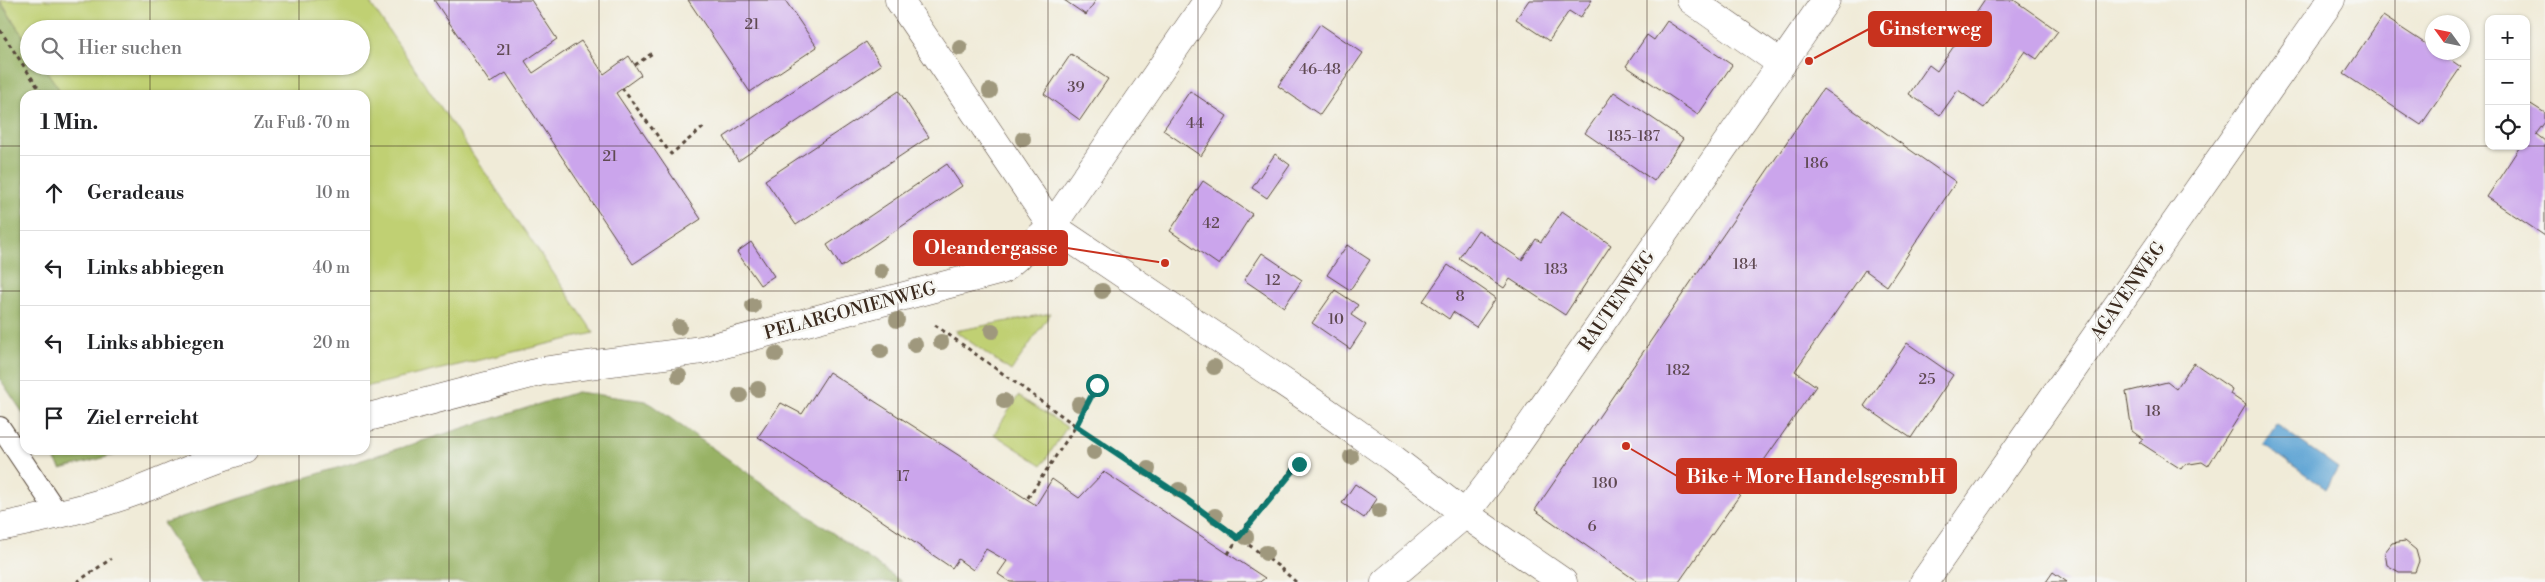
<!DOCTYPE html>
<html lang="de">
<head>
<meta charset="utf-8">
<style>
  :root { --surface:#fff; --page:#f2f2f2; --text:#202124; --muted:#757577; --line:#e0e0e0 }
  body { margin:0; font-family:"Libre Bodoni",serif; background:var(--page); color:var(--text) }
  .controls { position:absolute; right:15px; top:15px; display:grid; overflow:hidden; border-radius:10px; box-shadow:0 1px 4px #0004 }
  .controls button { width:45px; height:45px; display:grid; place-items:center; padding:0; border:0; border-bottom:1px solid var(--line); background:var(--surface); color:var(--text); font:25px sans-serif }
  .compass { position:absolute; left:2425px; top:15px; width:45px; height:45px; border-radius:50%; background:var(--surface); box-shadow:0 1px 4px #0004; rotate:303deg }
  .stop { position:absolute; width:15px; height:15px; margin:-11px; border:4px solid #0f766e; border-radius:50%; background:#fff }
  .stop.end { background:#0f766e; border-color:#fff; box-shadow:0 1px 5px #0008 }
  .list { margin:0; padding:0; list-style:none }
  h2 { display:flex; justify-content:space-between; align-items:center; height:65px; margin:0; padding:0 20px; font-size:21px }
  h2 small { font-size:16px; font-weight:400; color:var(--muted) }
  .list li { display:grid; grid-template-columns:32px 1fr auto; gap:15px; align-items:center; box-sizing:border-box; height:75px; padding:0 20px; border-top:1px solid var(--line) }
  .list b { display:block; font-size:19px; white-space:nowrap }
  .list em { font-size:16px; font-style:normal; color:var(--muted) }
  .icon { flex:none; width:28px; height:28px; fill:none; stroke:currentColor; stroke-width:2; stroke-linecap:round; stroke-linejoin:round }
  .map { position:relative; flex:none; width:2545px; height:582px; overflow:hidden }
  .search { position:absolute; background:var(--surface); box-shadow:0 1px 4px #0004; left:20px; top:20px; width:350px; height:55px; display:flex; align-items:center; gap:12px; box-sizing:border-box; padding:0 18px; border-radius:28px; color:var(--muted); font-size:19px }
  .panel { position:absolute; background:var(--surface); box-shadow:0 1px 4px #0004; left:20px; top:90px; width:350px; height:365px; border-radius:15px }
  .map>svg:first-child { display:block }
  .green { fill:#c0d073; stroke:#7e7d48 }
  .forest { fill:#98b265; stroke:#6a6e42 }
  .water { fill:#5fa4d4; stroke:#4d6779 }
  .building { fill:#cba5ec }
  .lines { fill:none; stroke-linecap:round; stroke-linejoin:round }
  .lane-casing { stroke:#56473a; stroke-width:22 }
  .street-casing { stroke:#56473a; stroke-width:29 }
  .secondary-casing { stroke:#56473a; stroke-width:29 }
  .path { stroke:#56473a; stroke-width:3; stroke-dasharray:4 4; stroke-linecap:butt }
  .lane { stroke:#fff; stroke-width:20 }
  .street { stroke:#fff; stroke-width:28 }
  .secondary { stroke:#fff; stroke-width:28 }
  .tree { fill:#9f987d }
  .route { stroke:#0f766e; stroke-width:6 }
  .grid { fill:none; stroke:#3b2a1e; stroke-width:1; stroke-opacity:0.55 }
  .labels { text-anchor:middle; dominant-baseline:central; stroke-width:5; stroke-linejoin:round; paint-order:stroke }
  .number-label { font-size:15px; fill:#5f4952 }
  .street-label { font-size:18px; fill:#3b2a1e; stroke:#f6f6f2 }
  .leader { fill:none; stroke:#c8321e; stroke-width:2 }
  .callout-dot { fill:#c8321e; stroke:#f6f6f2; stroke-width:2 }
  .callout { fill:#c8321e; stroke:#c8321e; stroke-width:2 }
  .callout-label { font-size:19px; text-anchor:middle; font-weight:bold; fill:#fff }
</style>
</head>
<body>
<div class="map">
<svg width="2545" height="582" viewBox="0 0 2545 582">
  <rect width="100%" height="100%" fill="#f6f6f2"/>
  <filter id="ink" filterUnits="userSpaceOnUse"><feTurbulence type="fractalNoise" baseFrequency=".02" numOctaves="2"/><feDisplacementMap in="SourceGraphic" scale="10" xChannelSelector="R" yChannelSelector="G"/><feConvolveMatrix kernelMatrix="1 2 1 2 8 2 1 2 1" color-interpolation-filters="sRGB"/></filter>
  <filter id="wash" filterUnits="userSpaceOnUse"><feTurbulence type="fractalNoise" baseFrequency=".0096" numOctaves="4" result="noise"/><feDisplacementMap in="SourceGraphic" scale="20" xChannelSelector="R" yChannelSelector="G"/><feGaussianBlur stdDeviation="1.12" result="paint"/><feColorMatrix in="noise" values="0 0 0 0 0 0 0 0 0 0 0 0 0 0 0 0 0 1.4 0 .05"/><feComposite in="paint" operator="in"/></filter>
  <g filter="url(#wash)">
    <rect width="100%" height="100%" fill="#f0ebd8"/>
    <path class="green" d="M0,0H368L594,333L365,387V95H63L43,66H361V29H29V45Z
      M1051,313L1011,371L955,331Z
      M1018,396L1067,427L1042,465L994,434Z"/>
    <path class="forest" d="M0,2L29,45V66H43L63,95H25V416L0,379Z
      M577,392L646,401L902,582H201L163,523Z
      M48,450H133L61,469Z"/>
    <path class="water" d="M2276,424L2338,468L2326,489L2263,444Z"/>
    <g id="blocks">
      <path class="building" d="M434,0H531L557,39L525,61L533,73L581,41L604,74L629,56L641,75L616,93L701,219L633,264L506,73L490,83Z
        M688,0H785L817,47L750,92Z
        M1064,0H1096L1086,15Z
        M1529,0H1592L1580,18L1569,11L1549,41L1516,19Z
        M1985,0H2014L2058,31L2037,59L2025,51L1984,108L1958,90L1940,115L1909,94L1929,65L1937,71Z
        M2383,16L2432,48V52H2439L2461,67L2421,125L2344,74Z
        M1667,21L1732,65L1698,115L1626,66L1647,35L1654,40Z
        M1320,24L1363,53L1320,115L1278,86Z
        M866,42L881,65L738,161L724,137Z
        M1071,54L1108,79L1080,120L1044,94Z
        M1823,89L1956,182L1887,286L1865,270L1795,371L1816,386L1679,582H1638L1535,510Z
        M899,91L929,137L796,225L765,180Z
        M1190,91L1227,116L1201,156L1163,130Z
        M1614,92L1683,139L1654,181L1585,133Z
        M2526,101L2545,113V122L2536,134L2545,141V236L2487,197L2519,148L2517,146H2526Z
        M1275,154L1290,165L1267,198L1252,188Z
        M947,164L962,186L841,267L827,245Z
        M1203,181L1252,214L1219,265L1170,231Z
        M1562,211L1611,245L1565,315L1510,279L1504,288L1459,258L1478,230L1522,260L1536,239L1541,242Z
        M751,242L774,276L760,285L737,252Z
        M1347,245L1370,260L1350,290L1327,275Z
        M1262,253L1302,280L1284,307L1244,280Z
        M1448,265L1496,298L1476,327L1453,312L1449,319L1423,301Z
        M1335,290L1358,305L1351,315L1366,325L1350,349L1312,323Z
        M1907,343L1953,375L1911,438L1864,406Z
        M2194,363L2232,389L2230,394L2246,405L2208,466L2202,462L2184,465L2181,469L2139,442L2143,439L2132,431L2126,392L2167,382L2176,389Z
        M829,372L1036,505L1052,479L1079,498L1104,472L1265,578L1260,582H1010L998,574L1007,561L986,549L973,570L958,559L952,568L758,437L781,403L802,414Z
        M1355,484L1377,499L1364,518L1342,503Z
        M2405,541L2416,550L2419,561L2415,572H2399L2387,565L2385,552L2392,543Z
        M2053,572L2067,582H2046Z"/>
    </g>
  </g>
  <g filter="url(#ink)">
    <use href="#blocks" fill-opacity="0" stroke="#56473a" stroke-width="1"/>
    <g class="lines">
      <defs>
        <path id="lane" d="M0,427L59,515"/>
        <path id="street" d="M1691,0L1782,64
          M365,418L543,371L702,350L1002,270L1052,226L1208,0
          M1465,514L1502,466L1826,0
          M0,527C48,517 95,507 140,490C175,477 207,460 244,450
          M1924,582L2331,0"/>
        <path id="secondary" d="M899,0L1052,226L1316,404L1391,457L1465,514L1563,582
          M1385,582L1465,514"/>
      </defs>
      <use href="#lane" class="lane-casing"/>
      <use href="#street" class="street-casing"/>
      <use href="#secondary" class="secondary-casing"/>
      <path class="path" d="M0,30L43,95
        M635,65L654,52
        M622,88L671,154L705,126
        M935,325L1076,426L1027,499
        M1097,385L1076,426L1187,500L1278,566L1296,582
        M1228,554L1243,530L1306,453
        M77,582L111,559"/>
      <use href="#lane" class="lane"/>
      <use href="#street" class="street"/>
      <use href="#secondary" class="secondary"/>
    </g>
    <g class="tree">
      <circle cx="960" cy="48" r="8"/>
      <circle cx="990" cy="91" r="8"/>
      <circle cx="1023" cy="139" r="8"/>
      <circle cx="881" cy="271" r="8"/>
      <circle cx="1102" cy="291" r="8"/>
      <circle cx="753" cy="306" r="8"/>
      <circle cx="897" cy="320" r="8"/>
      <circle cx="679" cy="327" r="8"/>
      <circle cx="992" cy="331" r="8"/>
      <circle cx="941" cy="342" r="8"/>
      <circle cx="915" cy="345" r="8"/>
      <circle cx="881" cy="351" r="8"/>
      <circle cx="776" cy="354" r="8"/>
      <circle cx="1214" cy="367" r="8"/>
      <circle cx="679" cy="376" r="8"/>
      <circle cx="758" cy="389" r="8"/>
      <circle cx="740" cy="395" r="8"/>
      <circle cx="1004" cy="401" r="8"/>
      <circle cx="1079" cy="404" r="8"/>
      <circle cx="1094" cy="452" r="8"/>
      <circle cx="1351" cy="457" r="8"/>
      <circle cx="1148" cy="469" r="8"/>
      <circle cx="1179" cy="490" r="8"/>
      <circle cx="1379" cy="511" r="8"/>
      <circle cx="1215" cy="516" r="8"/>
      <circle cx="1246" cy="537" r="8"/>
      <circle cx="1266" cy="553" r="8"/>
    </g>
  </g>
  <g class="lines" filter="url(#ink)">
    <path class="route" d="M1097,385L1076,426L1187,500L1238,538L1299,464"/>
  </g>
  <path class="grid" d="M150,0V29M299,0V29M449,0V582M599,0V582M749,0V582M898,0V582M1048,0V582M1198,0V582M1347,0V582M1497,0V582M1647,0V582M1796,0V582M1946,0V582M2096,0V582M2246,0V582M2395,0V582M150,66V95M299,66V95M0,146H25M365,146H2489M2526,146H2545M0,291H25M365,291H2545M0,437H25M365,437H2545M150,450V582M299,450V582"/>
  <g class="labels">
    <g class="number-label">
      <text x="752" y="24">21</text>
      <text x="504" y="50">21</text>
      <text x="1320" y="69">46-48</text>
      <text x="1076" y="87">39</text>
      <text x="1195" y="123">44</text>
      <text x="1634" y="136">185-187</text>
      <text x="610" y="156">21</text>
      <text x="1816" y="163">186</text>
      <text x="1211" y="223">42</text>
      <text x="1745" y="264">184</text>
      <text x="1556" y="269">183</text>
      <text x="1273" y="280">12</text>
      <text x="1460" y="296">8</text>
      <text x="1336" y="319">10</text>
      <text x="1678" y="370">182</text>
      <text x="1927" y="379">25</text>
      <text x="2153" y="411">18</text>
      <text x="903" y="476">17</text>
      <text x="1605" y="483">180</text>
      <text x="1592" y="526">6</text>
    </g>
    <g class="street-label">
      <text transform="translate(2128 291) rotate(-55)">AGAVENWEG</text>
      <text transform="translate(1617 301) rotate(-55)">RAUTENWEG</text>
      <text transform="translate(850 311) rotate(-15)">PELARGONIENWEG</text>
    </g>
  </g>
  <path class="leader" d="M1809 61L1869 29M1165 263L1067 248M1626 446L1677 476"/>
  <g class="callout-dot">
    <circle cx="1809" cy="61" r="5"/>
    <circle cx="1165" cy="263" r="5"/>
    <circle cx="1626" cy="446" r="5"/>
  </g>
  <g class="callout">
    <rect x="1869" y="12" width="122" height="34" rx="5"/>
    <rect x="914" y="231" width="153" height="34" rx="5"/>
    <rect x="1677" y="459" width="279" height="34" rx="5"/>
  </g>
  <g class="callout-label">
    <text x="1930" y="35">Ginsterweg</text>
    <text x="991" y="254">Oleandergasse</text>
    <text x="1816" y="483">Bike + More HandelsgesmbH</text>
  </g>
</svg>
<div class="controls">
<button>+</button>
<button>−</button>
<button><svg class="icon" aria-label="locate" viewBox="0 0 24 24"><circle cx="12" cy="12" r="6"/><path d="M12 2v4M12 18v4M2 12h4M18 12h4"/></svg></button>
</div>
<svg class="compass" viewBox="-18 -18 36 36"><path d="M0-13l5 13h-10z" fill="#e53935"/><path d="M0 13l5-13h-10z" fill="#757577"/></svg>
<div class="stop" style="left:1097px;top:385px"></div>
<div class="stop end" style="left:1299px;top:464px"></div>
<div class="search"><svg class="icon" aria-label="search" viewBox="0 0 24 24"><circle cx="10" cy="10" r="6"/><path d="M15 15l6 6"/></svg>Hier suchen</div>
<section class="panel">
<h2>1 Min.<small>Zu Fuß · 70 m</small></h2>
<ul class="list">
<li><svg class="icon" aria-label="ahead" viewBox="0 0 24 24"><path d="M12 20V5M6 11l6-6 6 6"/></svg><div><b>Geradeaus</b></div><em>10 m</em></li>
<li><svg class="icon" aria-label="left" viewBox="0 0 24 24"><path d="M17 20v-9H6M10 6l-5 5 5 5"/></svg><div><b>Links abbiegen</b></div><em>40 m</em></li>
<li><svg class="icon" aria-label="left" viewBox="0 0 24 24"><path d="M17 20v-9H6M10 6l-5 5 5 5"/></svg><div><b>Links abbiegen</b></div><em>20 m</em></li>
<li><svg class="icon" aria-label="arrive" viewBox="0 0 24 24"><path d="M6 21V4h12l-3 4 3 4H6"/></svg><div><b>Ziel erreicht</b></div></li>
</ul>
</section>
</div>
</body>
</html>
